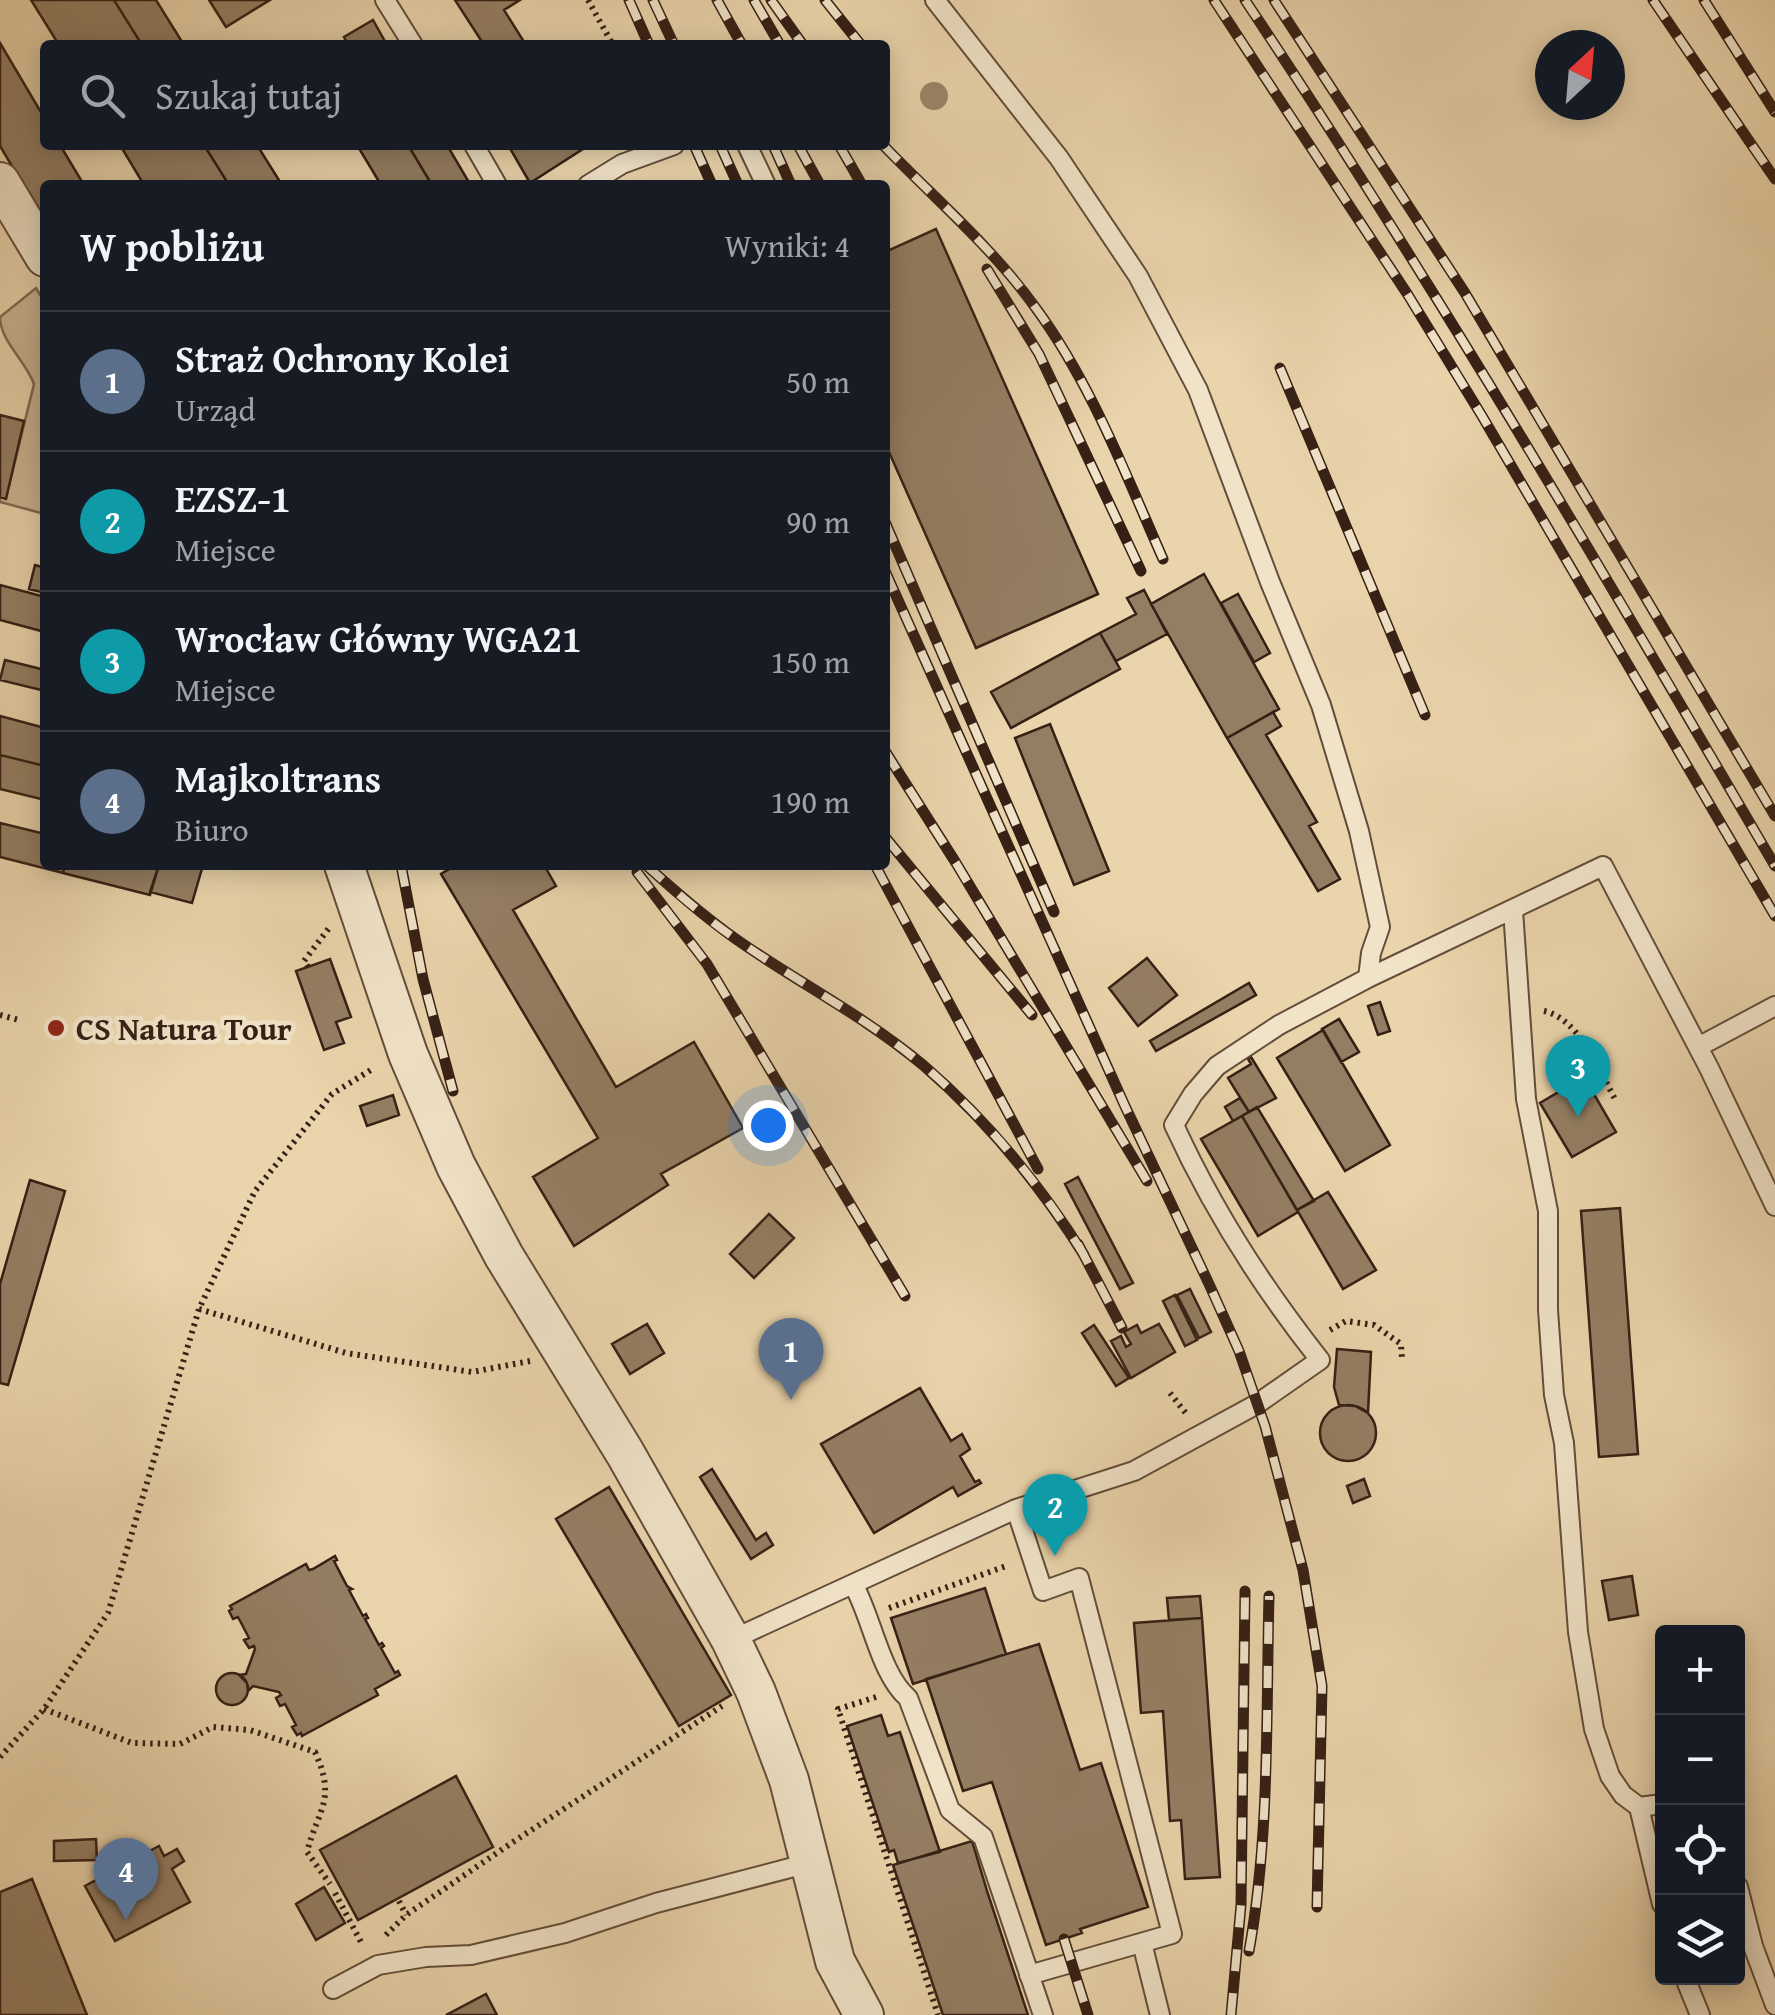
<!DOCTYPE html>
<html lang="pl">
<head>
<meta charset="utf-8">
<style>
  :root { --surface:#171b24; --page:#20242c; --text:#f1f3f6; --muted:#9ea1a6; --line:#363941; --accent:#c59692 }
  body { margin:0; font-family:"Gentium Book Plus",serif; background:var(--page); color:var(--text) }
  .controls { position:absolute; right:30px; bottom:30px; display:grid; overflow:hidden; border-radius:10px; box-shadow:0 5px 25px #0003 }
  .controls button { width:90px; height:90px; display:grid; place-items:center; padding:0; border:0; border-bottom:2px solid var(--line); background:var(--surface); color:var(--text); font:50px sans-serif }
  .compass { position:absolute; left:1535px; top:30px; width:90px; height:90px; border-radius:50%; background:var(--surface); box-shadow:0 5px 25px #0003; rotate:26deg }
  .you { position:absolute; left:768px; top:1125px; width:35px; height:35px; margin:-25px; border:8px solid #fff; border-radius:50%; background:#1a73e8; box-shadow:0 0 0 15px #1a73e833 }
  .badge { display:grid; place-items:center; width:65px; height:65px; border-radius:50%; background:var(--accent); color:#fff; font-size:32px; font-weight:700 }
  .pin { position:absolute; translate:-50% -82px; filter:drop-shadow(0 2px 5px #0008) }
  .pin::after { content:''; position:absolute; top:52px; width:35px; height:30px; background:inherit; clip-path:polygon(0 0,100% 0,50% 100%) }
  .list { margin:0; padding:0; list-style:none }
  h2 { display:flex; justify-content:space-between; align-items:center; height:130px; margin:0; padding:0 40px; font-size:42px }
  h2 small { font-size:32px; font-weight:400; color:var(--muted) }
  .list li { display:grid; grid-template-columns:65px 1fr auto; gap:30px; align-items:center; box-sizing:border-box; height:140px; padding:0 40px; border-top:2px solid var(--line) }
  .list b { display:block; font-size:38px; white-space:nowrap }
  .list p { margin:0; font-size:32px; white-space:nowrap; color:var(--muted) }
  .list em { font-size:32px; font-style:normal; color:var(--muted) }
  .icon { flex:none; width:55px; height:55px; fill:none; stroke:currentColor; stroke-width:2; stroke-linecap:round; stroke-linejoin:round }
  .map { position:relative; flex:none; width:1775px; height:2015px; overflow:hidden }
  .search { position:absolute; background:var(--surface); box-shadow:0 5px 25px #0003; left:40px; top:40px; width:850px; height:110px; display:flex; align-items:center; gap:25px; box-sizing:border-box; padding:0 35px; border-radius:10px; color:var(--muted); font-size:38px }
  .panel { position:absolute; background:var(--surface); box-shadow:0 5px 25px #0003; left:40px; top:180px; width:850px; height:690px; border-radius:10px }
  .map>svg:first-child { display:block }
  .green { fill:#cbb592; stroke:#806a54; stroke-width:2.5 }
  .building { fill:#947e63; stroke:#362015; stroke-width:2.5 }
  .lines { fill:none; stroke-linecap:round; stroke-linejoin:round }
  .lane-casing { stroke:#634d3a; stroke-width:22 }
  .street-casing { stroke:#634d3a; stroke-width:42 }
  .path { stroke:#362015; stroke-width:6; stroke-dasharray:2.5 5; stroke-linecap:butt }
  .lane { stroke:#f1e3c8; stroke-width:18 }
  .street { stroke:#f1e3c8; stroke-width:38 }
  .rail-casing { stroke:#362015; stroke-width:11 }
  .rail { stroke:#f1e3c8; stroke-width:8; stroke-dasharray:22; stroke-linecap:butt }
  .tree { fill:#9b856a }
  .poi-dot { fill:#8f2418; stroke:#f1e3c8; stroke-width:4 }
  .labels { text-anchor:middle; dominant-baseline:central; stroke-width:9; stroke-linejoin:round; paint-order:stroke }
  .poi-label { font-size:32px; font-weight:bold; fill:#362015; stroke:#f1e3c8; text-anchor:start }
</style>
</head>
<body>
<div class="map">
<svg width="1775" height="2015" viewBox="0 0 1775 2015">
  <rect width="100%" height="100%" fill="#ead4ab"/>
  <filter id="stains"><feTurbulence type="fractalNoise" baseFrequency=".002" numOctaves="4"/><feColorMatrix values="0 0 0 0 .2 0 0 0 0 .09 0 0 0 0 .02 0 0 0 .5 -.17"/></filter>
  <radialGradient id="worn" r=".72"><stop offset=".6" stop-color="#630" stop-opacity="0"/><stop offset="1" stop-color="#630" stop-opacity=".3"/></radialGradient>
  <path class="green" d="M36,288L45,303V514L0,502V497L6,498L34,384C26,361 0,341 0,317Z"/>
  <path class="building" d="M31,0H114L142,45H59Z
    M114,0H156L184,45H142Z
    M209,0H270L226,27Z
    M455,0H520L504,10L526,45H484Z
    M373,20L387,45H348L344,37Z
    M0,43L45,119V145H60L84,185H45V222L0,146Z
    M120,145H204L229,185H144Z
    M204,145H257L282,185H229Z
    M357,145H408L432,185H381Z
    M408,145H447L470,184L432,185Z
    M508,145H584L586,147L530,183Z
    M936,229L1098,594L976,648L885,443V252Z
    M0,415L24,421L6,499L0,497Z
    M35,565L45,568V593L29,589Z
    M1204,574L1279,709L1227,738L1151,604Z
    M0,585L45,597V632L0,620Z
    M1144,590L1167,634L1116,661L1100,633L1136,614L1127,598Z
    M1238,594L1270,653L1254,662L1221,603Z
    M1100,633L1120,669L1011,728L991,692Z
    M5,660L45,670V691L0,680Z
    M1273,712L1281,726L1266,735L1317,822L1309,826L1340,879L1318,891L1227,738Z
    M0,716L45,728V766L0,755Z
    M1050,724L1109,871L1074,885L1015,738Z
    M0,755L45,766V800L0,789Z
    M0,823L45,834V865H65L63,873L0,857Z
    M65,865H159L150,895L63,873Z
    M159,865H203L192,903L150,892Z
    M456,865H544L556,886L513,910L616,1087L694,1042L743,1128L661,1174L668,1185L574,1246L533,1177L598,1138L441,874Z
    M1147,958L1177,995L1138,1026L1109,988Z
    M330,959L351,1017L336,1022L344,1043L324,1050L296,971Z
    M1249,983L1256,995L1156,1051L1150,1041Z
    M1380,1002L1390,1031L1378,1035L1368,1006Z
    M1339,1019L1359,1052L1341,1062L1322,1029Z
    M1323,1030L1390,1145L1345,1171L1277,1058Z
    M1251,1057L1276,1098L1249,1112L1228,1078L1251,1064L1248,1059Z
    M1584,1077L1616,1132L1572,1157L1540,1103Z
    M393,1095L399,1115L367,1126L360,1106Z
    M1240,1098L1249,1112L1233,1121L1225,1107Z
    M1257,1107L1314,1201L1297,1210L1242,1116Z
    M1242,1116L1298,1212L1258,1236L1201,1139Z
    M1078,1177L1133,1283L1120,1289L1065,1184Z
    M30,1180L65,1191L8,1385L0,1383V1284Z
    M1328,1192L1376,1270L1343,1289L1297,1210Z
    M1620,1208L1638,1454L1599,1457L1581,1211Z
    M769,1214L794,1238L754,1278L730,1254Z
    M1190,1289L1211,1332L1199,1338L1177,1295Z
    M1175,1295L1197,1340L1185,1346L1163,1301Z
    M647,1324L664,1353L630,1374L612,1344Z
    M1159,1324L1175,1352L1131,1378L1111,1341L1121,1336L1126,1347L1131,1344L1124,1332L1137,1325L1141,1333Z
    M1094,1325L1129,1378L1116,1386L1082,1333Z
    M1337,1349L1371,1352L1368,1413L1355,1406L1339,1405L1334,1387Z
    M920,1388L951,1441L962,1434L970,1449L960,1456L975,1482L979,1480L981,1483L958,1496L953,1487L874,1533L821,1444Z
    M1320 1433a28 28 0 1 1 56 0a28 28 0 1 1-56 0Z
    M712,1469L756,1540L766,1533L773,1545L751,1559L700,1477Z
    M1364,1479L1370,1496L1353,1503L1347,1486Z
    M609,1487L731,1695L679,1726L556,1519Z
    M335,1556L337,1560L334,1561L347,1586L352,1589L349,1590L363,1616L366,1614L368,1618L365,1619L379,1645L382,1643L384,1646L381,1648L395,1673L398,1671L400,1675L375,1689L378,1695L302,1736L301,1733L297,1735L292,1727L296,1725L285,1704L280,1706L276,1698L281,1695L279,1692L253,1686L248,1691L247,1683L239,1675L246,1674L255,1649L254,1646L249,1648L244,1640L249,1638L238,1617L233,1619L229,1611L232,1609L230,1606L306,1564L309,1570L313,1569Z
    M1632,1576L1638,1615L1609,1620L1602,1581Z
    M985,1588L1006,1654L913,1684L891,1618Z
    M1200,1596L1202,1618L1169,1620L1167,1598Z
    M1202,1618L1220,1877L1185,1879L1181,1820L1170,1821L1163,1711L1141,1713L1134,1623Z
    M1039,1644L1080,1770L1101,1763L1148,1907L1080,1929L1082,1933L1046,1945L992,1782L963,1791L926,1679Z
    M216 1689a16 16 0 1 1 32 0a16 16 0 1 1-32 0Z
    M881,1715L888,1736L900,1732L940,1852L898,1863L894,1850L889,1852L847,1726Z
    M456,1776L493,1847L358,1920L320,1850Z
    M96,1839L97,1860L54,1861V1841Z
    M972,1841L988,1894L1028,2015H943L893,1865Z
    M159,1846L164,1856L177,1849L184,1861L172,1869L190,1902L115,1941L85,1886Z
    M32,1879L87,2015H0V1892Z
    M324,1887L345,1923L316,1940L296,1904Z
    M486,1994L497,2015H446Z"/>
  <g class="lines">
    <defs>
      <path id="lane" d="M385,0L413,45
        M935,0L1059,158L1138,276L1198,390L1270,582L1321,705L1359,831L1380,927L1371,953L1368,978
        M474,145L497,185
        M747,145L766,185
        M588,185L622,164L674,145
        M1513,910L1526,1099L1548,1211V1310L1554,1395L1564,1443L1578,1632L1594,1729L1610,1776L1623,1795L1639,1807L1662,1904
        M1698,1047L1775,1006
        M1016,1509L1043,1591L1079,1578L1172,1934L1029,1975
        M853,1584C872,1617 880,1674 908,1698L950,1810L983,1837L1043,2015
        M731,1640L1016,1509L1134,1471L1257,1404L1320,1360C1263,1288 1212,1208 1174,1125L1193,1094L1217,1066L1279,1025L1368,978L1603,866L1709,1068L1775,1206
        M1639,1807L1662,1804
        M1738,1887L1753,1946L1775,2005
        M1142,1943L1160,2015
        M1685,1978L1700,2015
        M333,1989L378,1965L426,1957L471,1955L565,1933L656,1903L809,1863"/>
      <path id="street" d="M0,182L45,257
        M344,865L408,1054L456,1166L504,1256L625,1453L731,1640L756,1692L789,1780L835,1961L864,2015"/>
    </defs>
    <use href="#lane" class="lane-casing"/>
    <use href="#street" class="street-casing"/>
    <path class="path" d="M588,0L613,45
      M308,967L304,961L329,928
      M1544,1011C1580,1019 1600,1072 1616,1101
      M0,1015L19,1020
      M199,1309L346,1353L472,1372L530,1361
      M1330,1330L1346,1321L1374,1325L1401,1344L1402,1359
      M1170,1393L1188,1416
      M889,1608L1009,1565
      M876,1697L838,1709L938,2015
      M44,1709L132,1743L180,1744L213,1727L250,1730L315,1752C337,1800 318,1809 307,1852L330,1884
      M0,1757L44,1709L108,1613L199,1309L255,1191L332,1094L374,1068
      M335,1893L362,1944
      M399,1901L406,1915
      M386,1935L406,1915L513,1842L722,1706"/>
    <use href="#lane" class="lane"/>
    <use href="#street" class="street"/>
    <defs>
      <path id="rail" d="M629,0L649,45
        M653,0L674,45
        M717,0L742,45
        M754,0L780,45
        M771,0L803,45
        M825,0L861,45
        M1214,0L1408,295L1482,416L1775,916
        M1245,0C1433,282 1604,573 1775,866
        M1274,0L1465,293L1775,816
        M1653,0L1775,179
        M1704,0L1775,112
        M694,145L712,185
        M720,145L738,185
        M773,145L791,185
        M798,145L820,185
        M839,145L862,185
        M883,145C934,198 992,247 1035,307C1091,383 1125,473 1163,559
        M987,269L1039,354L1141,571
        M1280,368L1425,715
        M885,522L1054,912
        M885,571L1124,1104L1209,1284L1239,1351L1265,1426L1303,1570L1322,1686L1317,1907
        M885,751L956,863L1147,1181
        M885,837L1032,1015
        M401,865L423,979L453,1091
        M646,865C678,894 710,922 746,946C805,986 868,1019 923,1065C988,1121 1039,1183 1084,1255
        M875,865L1038,1169
        M637,872L707,964L905,1296
        M1078,1244L1122,1328
        M1064,1939L1088,2015
        M1249,1951C1270,1835 1266,1714 1269,1596
        M1231,2015L1241,1905L1245,1591"/>
    </defs>
    <use href="#rail" class="rail-casing"/>
    <use href="#rail" class="rail"/>
  </g>
  <circle class="tree" cx="934" cy="96" r="14"/>
  <circle class="poi-dot" cx="56" cy="1028" r="10"/>
  <g class="labels">
    <g class="poi-label">
      <text x="76" y="1028">CS Natura Tour</text>
    </g>
  </g>
  <rect width="100%" height="100%" filter="url(#stains)"/>
  <rect width="100%" height="100%" fill="url(#worn)"/>
</svg>
<div class="controls">
<button>+</button>
<button>−</button>
<button><svg class="icon" aria-label="locate" viewBox="0 0 24 24"><circle cx="12" cy="12" r="6"/><path d="M12 2v4M12 18v4M2 12h4M18 12h4"/></svg></button>
<button><svg class="icon" aria-label="layers" viewBox="0 0 24 24"><path d="M12 4l9 5-9 5-9-5zM3 14l9 5 9-5"/></svg></button>
</div>
<svg class="compass" viewBox="-18 -18 36 36"><path d="M0-13l5 13h-10z" fill="#e53935"/><path d="M0 13l5-13h-10z" fill="#9ea1a6"/></svg>
<div class="you"></div>
<div class="pin badge" style="left:791px;top:1400px;background:#5c6f8a">1</div>
<div class="pin badge" style="left:1055px;top:1556px;background:#0f9aa8">2</div>
<div class="pin badge" style="left:1578px;top:1117px;background:#0f9aa8">3</div>
<div class="pin badge" style="left:126px;top:1920px;background:#5c6f8a">4</div>
<div class="search"><svg class="icon" aria-label="search" viewBox="0 0 24 24"><circle cx="10" cy="10" r="6"/><path d="M15 15l6 6"/></svg>Szukaj tutaj</div>
<section class="panel">
<h2>W pobliżu<small>Wyniki: 4</small></h2>
<ul class="list">
<li><span class="badge" style="background:#5c6f8a">1</span><div><b>Straż Ochrony Kolei</b><p>Urząd</p></div><em>50 m</em></li>
<li><span class="badge" style="background:#0f9aa8">2</span><div><b>EZSZ-1</b><p>Miejsce</p></div><em>90 m</em></li>
<li><span class="badge" style="background:#0f9aa8">3</span><div><b>Wrocław Główny WGA21</b><p>Miejsce</p></div><em>150 m</em></li>
<li><span class="badge" style="background:#5c6f8a">4</span><div><b>Majkoltrans</b><p>Biuro</p></div><em>190 m</em></li>
</ul>
</section>
</div>
</body>
</html>
